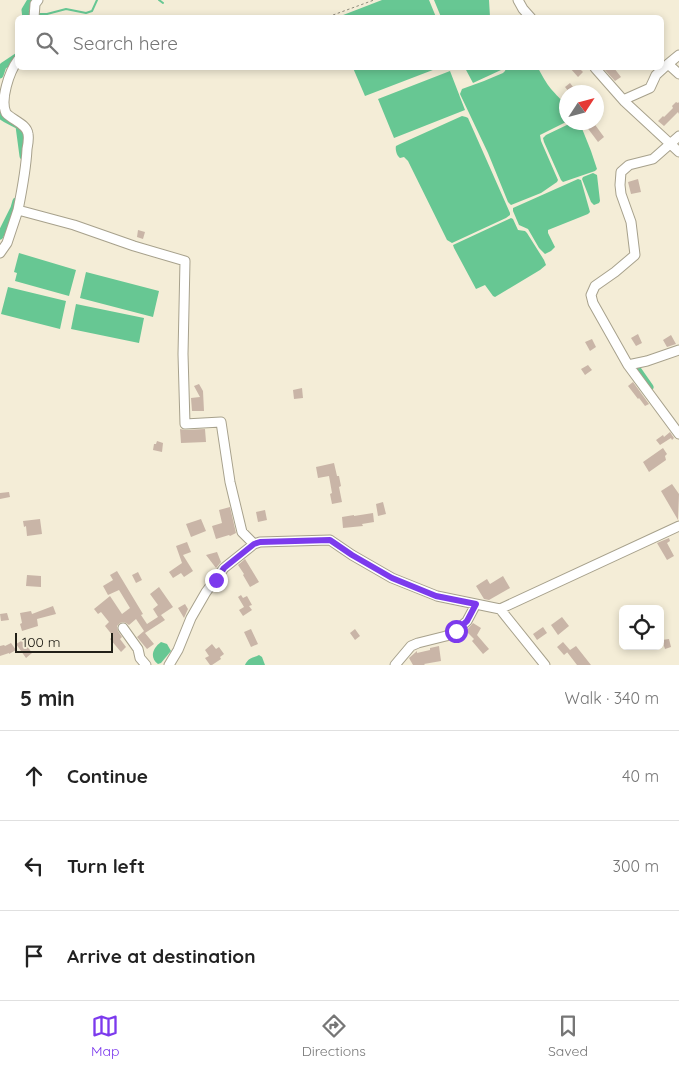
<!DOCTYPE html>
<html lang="en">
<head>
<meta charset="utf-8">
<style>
  :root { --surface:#fff; --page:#f6f6f6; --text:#222; --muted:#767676; --line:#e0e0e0; --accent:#7c3aed }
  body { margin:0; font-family:Quicksand,sans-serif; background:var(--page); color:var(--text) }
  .controls { position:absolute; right:15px; bottom:15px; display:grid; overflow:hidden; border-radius:8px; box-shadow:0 2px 8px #0003 }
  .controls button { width:45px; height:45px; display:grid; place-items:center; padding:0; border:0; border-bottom:1px solid var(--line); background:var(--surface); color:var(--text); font:25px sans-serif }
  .compass { position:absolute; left:559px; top:85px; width:45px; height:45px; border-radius:50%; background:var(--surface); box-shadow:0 2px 8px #0003; rotate:54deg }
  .scale { position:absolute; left:15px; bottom:12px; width:98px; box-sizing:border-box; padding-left:5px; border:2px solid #222018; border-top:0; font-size:14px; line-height:18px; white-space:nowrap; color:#222018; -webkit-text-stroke:4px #f4edd7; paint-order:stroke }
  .stop { position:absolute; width:15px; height:15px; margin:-11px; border:4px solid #7c3aed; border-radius:50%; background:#fff }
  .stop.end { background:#7c3aed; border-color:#fff; box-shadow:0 1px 5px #0008 }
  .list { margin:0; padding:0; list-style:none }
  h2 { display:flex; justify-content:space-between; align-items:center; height:65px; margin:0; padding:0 20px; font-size:21px }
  h2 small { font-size:16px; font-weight:400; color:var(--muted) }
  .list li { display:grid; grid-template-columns:32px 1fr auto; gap:15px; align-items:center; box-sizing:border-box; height:90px; padding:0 20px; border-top:1px solid var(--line) }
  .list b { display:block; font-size:19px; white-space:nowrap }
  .list em { font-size:16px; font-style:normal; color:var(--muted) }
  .icon { flex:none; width:28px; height:28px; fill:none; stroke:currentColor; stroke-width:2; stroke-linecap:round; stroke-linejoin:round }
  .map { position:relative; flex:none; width:679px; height:665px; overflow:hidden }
  .search { position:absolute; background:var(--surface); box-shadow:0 2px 8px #0003; left:15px; right:15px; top:15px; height:55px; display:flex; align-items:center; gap:12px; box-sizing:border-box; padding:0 18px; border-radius:8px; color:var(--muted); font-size:19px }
  .sheet { height:335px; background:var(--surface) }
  nav { display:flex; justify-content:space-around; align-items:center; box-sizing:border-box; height:70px; border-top:1px solid var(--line); background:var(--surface); font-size:14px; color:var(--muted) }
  nav a { display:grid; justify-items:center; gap:2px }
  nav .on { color:var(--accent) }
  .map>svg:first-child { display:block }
  .water { fill:#67c793 }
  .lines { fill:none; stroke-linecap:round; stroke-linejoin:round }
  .stream { stroke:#67c793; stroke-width:2 }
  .canal { stroke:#67c793; stroke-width:7 }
  .building { fill:#c9b5a7 }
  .minor-casing { stroke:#a7a18c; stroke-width:11 }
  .path { stroke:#8e897a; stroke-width:1; stroke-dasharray:2.5 2.5; stroke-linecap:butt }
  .minor { stroke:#fff; stroke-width:9 }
  .route { stroke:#7c3aed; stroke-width:6 }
</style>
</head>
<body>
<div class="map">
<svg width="679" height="665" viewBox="0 0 679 665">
  <rect width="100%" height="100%" fill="#f4edd7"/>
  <path class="water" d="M382,0H429L436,17H338Z
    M434,0H489L490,17H441Z
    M353,68H438L365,96Z
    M465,68H503L501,70L473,83Z
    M506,68H538C542,75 546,83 551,89C564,104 567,101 566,122L540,135L541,141L558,180L557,182L541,193L511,205L508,202L488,153L460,94L462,89L484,81L503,73L505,71Z
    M450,71L465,110L394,138L378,99Z
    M462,116L466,117L468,118L510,213V215L506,218L452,243L447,240L408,161L404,157L400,158C397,156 395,150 396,146L400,144Z
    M571,123H578L581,126L591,151L597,169L595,171L563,182L561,180L544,142L543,138L546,135Z
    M593,173L597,175L600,201L599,203L594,205L591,202L582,179L583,177Z
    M578,179L581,180L590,212L588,214L548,230V233L555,247L551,251L545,254L539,248L528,229L519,225L513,211V208Z
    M511,218L513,219L518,230L525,231L527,233L544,260L546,265L540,270L495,297L493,296L485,285L476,289L454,248L453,245Z
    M19,253L76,270L69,296L15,281L17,273L14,272Z
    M86,272L159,291L153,317L80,298Z
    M8,287L66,301L60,329L1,314Z
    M76,304L144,318L139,343L71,329Z
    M161,642L167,644L171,651L161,663L158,664C149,657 153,648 161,642Z
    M259,655L262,657L265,665H245C248,658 253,658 259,655Z"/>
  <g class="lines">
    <path class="stream" d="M159,0L163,3
      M25,10L32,13
      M37,14H47L66,9L86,13L92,11L97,0"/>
    <path class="canal" d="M26,18L25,10L31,0
      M0,75L3,66L18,56
      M0,115C5,120 12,122 19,126L23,156
      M0,236L14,208L16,201
      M642,363L637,365L636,367L650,387"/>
  </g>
  <path class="building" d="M570,68H579L583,72L578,77Z
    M603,68H614L621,77L615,81Z
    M570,83L577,92H569L565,87Z
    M676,102L678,103L679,102V114L678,112L664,126L658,121L663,116L664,117L673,108L672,106Z
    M583,122H593L604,137L598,142Z
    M638,179L641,192L631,194L628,182Z
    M138,230L145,232L143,239L137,237Z
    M638,334L642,343L636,346L631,338Z
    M671,335L676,344L667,347L663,340Z
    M592,339L596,347L590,351L585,342Z
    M588,365L592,370L585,375L581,369Z
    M633,382L649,404L645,406L639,398L638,399L628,386Z
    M199,384L203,391L204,411H192L191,398L200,397L194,386Z
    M302,388L303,398L294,399L293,390Z
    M180,429L185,430L205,429L206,442L181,443Z
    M670,432L674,438L672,440L671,438L660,445L656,440L663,435L664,437Z
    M157,441L163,443L162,452L153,450L154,444H156Z
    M663,448L667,454L665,456L666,460L649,472L643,462Z
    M334,463L337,476H339L341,486L339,487L342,502L332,504L330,494L332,493L329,476L318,478L316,467Z
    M672,484L679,494L678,520L661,491Z
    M9,492L10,497L0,499V493Z
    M383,502L386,514L378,516L376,504Z
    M230,507L236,533L230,536L229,535L216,539L212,526L222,523L219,510Z
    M265,510L267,520L258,522L256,512Z
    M373,513L374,522L362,524L363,526L343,528L342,517L354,515V516Z
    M40,519L42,534L27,536L26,526L24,527L23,521Z
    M201,519L206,531L191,537L186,524Z
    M669,538L670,541L667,543L674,556L667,560L657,543Z
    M187,542L191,552L183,555L193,571L184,577L181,573L173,578L169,572L182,563L176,546Z
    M217,552L221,562L216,568L206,555Z
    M245,559L259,582L250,587L243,575L244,574L238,565Z
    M117,571L143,614L141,615L147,624L161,615L165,620L145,633L154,644L147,649L137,637L144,631L136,619L129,625L126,623L123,622L120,623L117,626L118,631L122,637L120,639L126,647L121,652L110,639L113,636L105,626L109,622L101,612L98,614L94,609L110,596L122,614L130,608L119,590L108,595L103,586L113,580L110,575Z
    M138,572L142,580L136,583L132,575Z
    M27,575L41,576V587L26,586Z
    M503,576L510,588L489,600L484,599L476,586L487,579L490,584Z
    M159,587L173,607L158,617L153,609L158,605L150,594Z
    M241,595L243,598L247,596L252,605L249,606L252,610L243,616L239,610L244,607L238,597Z
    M185,604L188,609L184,618L178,608Z
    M53,606L56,614L37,619L38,626L22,631L20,624L22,623L20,613L31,611L32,614Z
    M7,613L9,620L1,621L0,614Z
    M562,617L569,626L558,635L551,625Z
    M473,623L481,628L477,635L489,649L483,654L472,641L474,639L466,631Z
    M543,627L547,633L537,640L533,634Z
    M251,629L258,644L251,647L244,632Z
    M355,629L360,636L355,640L350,633Z
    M669,639L671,647L665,649L662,640Z
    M23,640L32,653L26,658L16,644Z
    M563,642L570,650L564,655L557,647Z
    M11,643L16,650L9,654V653L0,656V646L4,645L5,646Z
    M212,644L216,649L219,647L224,654L220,657L221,659L212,665H210L205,658L209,656L205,650Z
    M439,646L441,661L424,664L425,665H413L409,658L417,651V653L430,650V648Z
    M576,646L591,665H577L567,652Z"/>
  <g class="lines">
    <defs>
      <path id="minor" d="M518,0L523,9L531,18
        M34,18L35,4L38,0
        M679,55L668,64L679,74
        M18,60C9,72 0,100 6,113C12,120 27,124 28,134C29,139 28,144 27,149C26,170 22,190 18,210
        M595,68L625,102L679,152
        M623,100L650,88L656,75L668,64
        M679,136L653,159L629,165L621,172L620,185L621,194L631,222L635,255L615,272L595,286L591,295L593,303L628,365L679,434
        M0,253L7,243L18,210L74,225L134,246L185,261L183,354L185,424L221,422L230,482L242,532L254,544
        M628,365L647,361L679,350
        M500,609L545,665
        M123,628L138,649L140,658L146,665
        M169,665L178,650L191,618L206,592L224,568L254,544L260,542L330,540L352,555L392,578L437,596L500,609L679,526
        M395,665L411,646L418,643L446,636L456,631L467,621L476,604"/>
    </defs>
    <use href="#minor" class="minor-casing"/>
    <path class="path" d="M333,15L374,0"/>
    <use href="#minor" class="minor"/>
  </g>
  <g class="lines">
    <path class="route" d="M216,580L224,568L254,544L260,542L330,540L352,555L392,578L436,596L476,604L467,621L456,631"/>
  </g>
</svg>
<div class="controls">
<button><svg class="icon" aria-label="locate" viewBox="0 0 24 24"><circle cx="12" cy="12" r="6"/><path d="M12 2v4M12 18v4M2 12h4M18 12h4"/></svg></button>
</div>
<svg class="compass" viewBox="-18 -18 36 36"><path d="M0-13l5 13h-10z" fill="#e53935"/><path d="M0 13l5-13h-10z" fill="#767676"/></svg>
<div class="scale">100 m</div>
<div class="stop" style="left:456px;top:631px"></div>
<div class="stop end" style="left:216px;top:580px"></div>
<div class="search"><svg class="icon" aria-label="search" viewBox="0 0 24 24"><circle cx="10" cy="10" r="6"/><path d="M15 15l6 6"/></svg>Search here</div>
</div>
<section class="sheet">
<h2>5 min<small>Walk · 340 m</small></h2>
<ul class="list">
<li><svg class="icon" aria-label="ahead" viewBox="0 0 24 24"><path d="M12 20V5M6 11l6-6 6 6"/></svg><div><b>Continue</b></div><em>40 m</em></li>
<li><svg class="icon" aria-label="left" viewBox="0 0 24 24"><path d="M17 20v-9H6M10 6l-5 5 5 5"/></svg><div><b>Turn left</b></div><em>300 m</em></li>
<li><svg class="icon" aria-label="arrive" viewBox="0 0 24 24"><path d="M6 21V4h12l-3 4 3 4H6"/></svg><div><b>Arrive at destination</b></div></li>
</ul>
</section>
<nav>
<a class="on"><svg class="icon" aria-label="map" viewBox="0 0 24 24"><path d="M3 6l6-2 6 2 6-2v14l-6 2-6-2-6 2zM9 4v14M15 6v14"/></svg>Map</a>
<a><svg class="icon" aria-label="directions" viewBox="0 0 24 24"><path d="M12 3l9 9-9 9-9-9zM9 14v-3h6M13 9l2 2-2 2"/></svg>Directions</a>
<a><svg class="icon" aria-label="saved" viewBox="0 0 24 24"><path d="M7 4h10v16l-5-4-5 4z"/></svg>Saved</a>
</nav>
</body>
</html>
